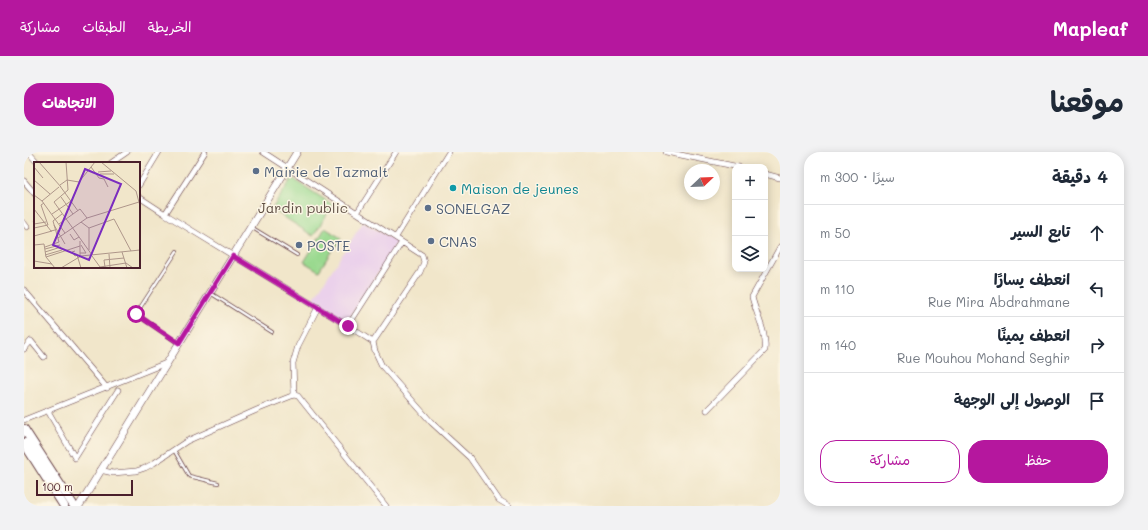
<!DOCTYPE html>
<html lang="ar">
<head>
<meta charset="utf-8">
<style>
  :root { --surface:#fff; --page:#f2f2f3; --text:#1f2937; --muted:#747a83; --line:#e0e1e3; --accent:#b5179e }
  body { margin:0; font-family:Mali,"Playpen Sans Arabic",sans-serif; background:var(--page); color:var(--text); direction:rtl }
  .controls { position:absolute; right:12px; top:12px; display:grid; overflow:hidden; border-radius:8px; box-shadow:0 2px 10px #0003 }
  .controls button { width:36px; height:36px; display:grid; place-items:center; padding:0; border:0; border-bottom:1px solid var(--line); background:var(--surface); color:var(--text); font:20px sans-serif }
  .compass { position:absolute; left:660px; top:12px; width:36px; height:36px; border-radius:50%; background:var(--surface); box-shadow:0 2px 10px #0003; rotate:67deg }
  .scale { position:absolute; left:12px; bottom:10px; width:97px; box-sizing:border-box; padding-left:4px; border:2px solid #4a1f2b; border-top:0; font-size:11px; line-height:14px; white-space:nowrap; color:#4a1f2b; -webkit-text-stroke:3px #fcf5e5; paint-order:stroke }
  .stop { position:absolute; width:12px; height:12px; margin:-9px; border:3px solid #b5179e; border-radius:50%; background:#fff }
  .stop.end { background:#b5179e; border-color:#fff; box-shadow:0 1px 4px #0008 }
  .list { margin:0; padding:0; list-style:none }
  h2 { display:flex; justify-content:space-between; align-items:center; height:52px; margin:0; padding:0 16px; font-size:17px }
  h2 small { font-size:13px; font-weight:400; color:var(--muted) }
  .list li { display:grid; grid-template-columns:26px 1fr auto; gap:12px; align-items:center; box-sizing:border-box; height:56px; padding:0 16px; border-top:1px solid var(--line) }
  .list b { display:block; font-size:15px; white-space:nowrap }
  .list p { margin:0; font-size:13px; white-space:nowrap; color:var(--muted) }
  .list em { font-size:13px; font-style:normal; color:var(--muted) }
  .actions { display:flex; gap:8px; padding:12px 16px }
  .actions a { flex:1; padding:9px 0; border:1px solid var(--accent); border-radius:16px; text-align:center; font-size:14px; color:var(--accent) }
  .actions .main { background:var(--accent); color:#fff }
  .icon { flex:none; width:22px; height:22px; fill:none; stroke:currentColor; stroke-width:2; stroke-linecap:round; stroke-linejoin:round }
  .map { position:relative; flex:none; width:756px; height:354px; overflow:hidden; direction:ltr; border-radius:16px }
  header { display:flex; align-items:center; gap:24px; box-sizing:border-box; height:56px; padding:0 20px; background:var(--accent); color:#fff }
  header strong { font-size:19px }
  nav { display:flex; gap:22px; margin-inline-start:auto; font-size:14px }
  .intro { display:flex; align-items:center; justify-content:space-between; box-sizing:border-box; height:96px; padding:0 24px }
  h1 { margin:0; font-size:28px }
  .button { padding:10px 18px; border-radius:16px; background:var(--accent); color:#fff; font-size:14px; font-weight:700 }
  main { display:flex; gap:24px; padding:0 24px }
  aside { flex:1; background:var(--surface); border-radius:16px; box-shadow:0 2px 10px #0003 }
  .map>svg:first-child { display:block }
  .built { fill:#ebd1eb }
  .green { fill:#9ad98f; stroke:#727c5d }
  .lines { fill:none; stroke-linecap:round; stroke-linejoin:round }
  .service-casing { stroke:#633d43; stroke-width:4 }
  .minor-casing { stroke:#633d43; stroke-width:6 }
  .secondary-casing { stroke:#633d43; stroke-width:8 }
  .primary-casing { stroke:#633d43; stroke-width:10 }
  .path { stroke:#633d43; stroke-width:1; stroke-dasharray:1 3; stroke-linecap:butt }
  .service { stroke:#fff; stroke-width:2.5 }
  .minor { stroke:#fff; stroke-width:5 }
  .secondary { stroke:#fff; stroke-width:7 }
  .primary { stroke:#fff; stroke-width:8 }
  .route { stroke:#b5179e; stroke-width:5 }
  .service-dot { fill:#5c6f8a; stroke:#fcf5e5; stroke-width:1.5 }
  .culture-dot { fill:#0f9aa8; stroke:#fcf5e5; stroke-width:1.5 }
  .labels { text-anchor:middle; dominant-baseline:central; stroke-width:3; stroke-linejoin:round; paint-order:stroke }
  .service-label { font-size:14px; fill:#4e5e75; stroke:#fcf5e5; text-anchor:start }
  .culture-label { font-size:14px; fill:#0d838f; stroke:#fcf5e5; text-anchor:start }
  .park-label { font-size:14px; fill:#5e4e44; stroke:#fcf5e5 }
  .inset-road { fill:none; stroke:#ae968a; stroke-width:1 }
  .view { fill:#7b2cbf; fill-opacity:0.15; stroke:#7b2cbf; stroke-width:2 }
  .inset-edge { fill:none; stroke:#4a1f2b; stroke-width:2 }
</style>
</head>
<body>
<header>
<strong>Mapleaf</strong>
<nav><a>الخريطة</a><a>الطبقات</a><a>مشاركة</a></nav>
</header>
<div class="intro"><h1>موقعنا</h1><a class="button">الاتجاهات</a></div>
<main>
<aside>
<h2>4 دقيقة<small>سيرًا · 300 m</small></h2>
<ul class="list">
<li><svg class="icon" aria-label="ahead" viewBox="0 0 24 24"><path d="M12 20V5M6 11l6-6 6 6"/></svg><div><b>تابع السير</b></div><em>50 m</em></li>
<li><svg class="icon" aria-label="left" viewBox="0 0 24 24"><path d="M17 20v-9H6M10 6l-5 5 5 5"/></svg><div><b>انعطف يسارًا</b><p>Rue Mira Abdrahmane</p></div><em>110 m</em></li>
<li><svg class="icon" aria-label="right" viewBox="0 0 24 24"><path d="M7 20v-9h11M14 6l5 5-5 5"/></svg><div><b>انعطف يمينًا</b><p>Rue Mouhou Mohand Seghir</p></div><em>140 m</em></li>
<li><svg class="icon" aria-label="arrive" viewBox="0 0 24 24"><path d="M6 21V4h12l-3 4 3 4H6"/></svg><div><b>الوصول إلى الوجهة</b></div></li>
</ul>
<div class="actions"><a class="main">حفظ</a><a>مشاركة</a></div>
</aside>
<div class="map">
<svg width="756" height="354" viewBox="0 0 756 354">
  <rect width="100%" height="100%" fill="#fcf5e5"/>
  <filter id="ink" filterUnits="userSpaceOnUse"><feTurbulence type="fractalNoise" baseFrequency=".025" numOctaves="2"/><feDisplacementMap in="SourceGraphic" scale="8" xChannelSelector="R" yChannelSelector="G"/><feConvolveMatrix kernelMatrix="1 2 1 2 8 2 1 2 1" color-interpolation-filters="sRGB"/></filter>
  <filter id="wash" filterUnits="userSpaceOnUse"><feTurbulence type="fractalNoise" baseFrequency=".012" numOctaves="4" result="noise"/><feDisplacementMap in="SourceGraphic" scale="16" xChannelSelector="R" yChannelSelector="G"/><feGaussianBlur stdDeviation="0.9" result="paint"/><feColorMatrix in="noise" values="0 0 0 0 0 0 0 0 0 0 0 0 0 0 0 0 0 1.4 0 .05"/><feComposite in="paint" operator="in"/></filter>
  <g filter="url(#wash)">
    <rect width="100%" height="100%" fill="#f1e6ca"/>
    <path class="built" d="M339,70L373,90L323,170L288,149Z"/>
    <path class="green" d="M268,26L309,53L289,84L248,57Z
      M301,76L317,86L312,95L305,91L310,95L295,119L280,110Z"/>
  </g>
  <g filter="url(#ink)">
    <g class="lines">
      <defs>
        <path id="service" d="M227,75L273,103
          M153,99L112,162L154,191
          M188,142L248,180
          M150,298L165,324L194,331"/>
        <path id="minor" d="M4,0L14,11
          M239,0L398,103L400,110L396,120L349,190
          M642,0L715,15
          M87,11L103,0
          M741,22L756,26
          M0,29L11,42
          M115,33L135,0
          M115,45L141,62L324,174L349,190L351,199L358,214L408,271L446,306L475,348L485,354
          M333,61L372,0
          M141,62L181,0
          M0,71L3,75
          M372,85L425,0
          M0,138L83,236
          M324,174L378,90
          M0,197L7,189L20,205
          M270,243L274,244L362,354
          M683,258L741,198C743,181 732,162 728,145L756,95
          M24,259L51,306L94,238
          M0,268L142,211
          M76,318L89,321L112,319L121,316L130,311L163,289L235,257L270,243L269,211L274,194L294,155"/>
        <path id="secondary" d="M55,354L273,0"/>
        <path id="primary" d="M0,277L50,354
          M0,291L40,354"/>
      </defs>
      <use href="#service" class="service-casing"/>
      <use href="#minor" class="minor-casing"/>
      <use href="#secondary" class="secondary-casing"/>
      <use href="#primary" class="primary-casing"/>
      <path class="path" d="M8,71L11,68"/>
      <use href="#service" class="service"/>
      <use href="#minor" class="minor"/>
      <use href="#secondary" class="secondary"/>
      <use href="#primary" class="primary"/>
    </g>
  </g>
  <g class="lines" filter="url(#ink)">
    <path class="route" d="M112,162L155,191L209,104L324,174"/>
  </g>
  <g class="service-dot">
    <circle cx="232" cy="19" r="4"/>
    <circle cx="404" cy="56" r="4"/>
    <circle cx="407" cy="89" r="4"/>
    <circle cx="275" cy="93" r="4"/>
  </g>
  <circle class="culture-dot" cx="429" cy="36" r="4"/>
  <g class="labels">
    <g class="service-label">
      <text x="240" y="19">Mairie de Tazmalt</text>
      <text x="412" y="56">SONELGAZ</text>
      <text x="415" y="89">CNAS</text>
      <text x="283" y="93">POSTE</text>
    </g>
    <g class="culture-label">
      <text x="437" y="36">Maison de jeunes</text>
    </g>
    <g class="park-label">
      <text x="279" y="55">Jardin public</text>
    </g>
  </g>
  <g transform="translate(10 10)">
    <rect width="106" height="106" fill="#f1e6ca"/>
    <path class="inset-road" d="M5,0L27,25M32,0L34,28L20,40L58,93M67,0L102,29L106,44M0,5L9,16M57,5L65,16L70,17L74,25M64,10L77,9M66,12H80M0,18L16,32M26,23L33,18L45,20L61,0M26,24L44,49M0,33L8,39L25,25M27,35L39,52M8,39L31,71M10,41L7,43L14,63M0,47L17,69L21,68M18,52L37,39M47,60L55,66V88M0,62L12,60M25,62L46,47L53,56M20,63L31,82M0,66L14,63M55,66L80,57L97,89M36,72L40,78L45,75M0,74L18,69M24,76L53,56L105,40M0,83L10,82L12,95L21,106M11,85L25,80L19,59L28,52M11,87L26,83M41,89L38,90L41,94L43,93L47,106M11,90L27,85M88,90L93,106M46,91H52L47,83M75,92L76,106M11,93L28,88M46,94V79M58,94L66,105M12,95L46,84M0,99L18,102M66,105L92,101L99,106M71,105L70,98L90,96M27,106L47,94L106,88"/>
    <path class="view" d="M51,7L87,22L55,98L19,83Z"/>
    <rect width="106" height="106" class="inset-edge"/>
  </g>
</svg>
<div class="controls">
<button>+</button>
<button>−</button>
<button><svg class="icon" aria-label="layers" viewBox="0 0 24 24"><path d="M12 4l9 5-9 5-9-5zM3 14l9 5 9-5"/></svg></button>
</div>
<svg class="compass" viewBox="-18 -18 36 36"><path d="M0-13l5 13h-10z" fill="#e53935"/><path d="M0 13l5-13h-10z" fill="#747a83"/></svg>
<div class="scale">100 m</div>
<div class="stop" style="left:112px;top:162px"></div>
<div class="stop end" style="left:324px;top:174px"></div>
</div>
</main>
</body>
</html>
